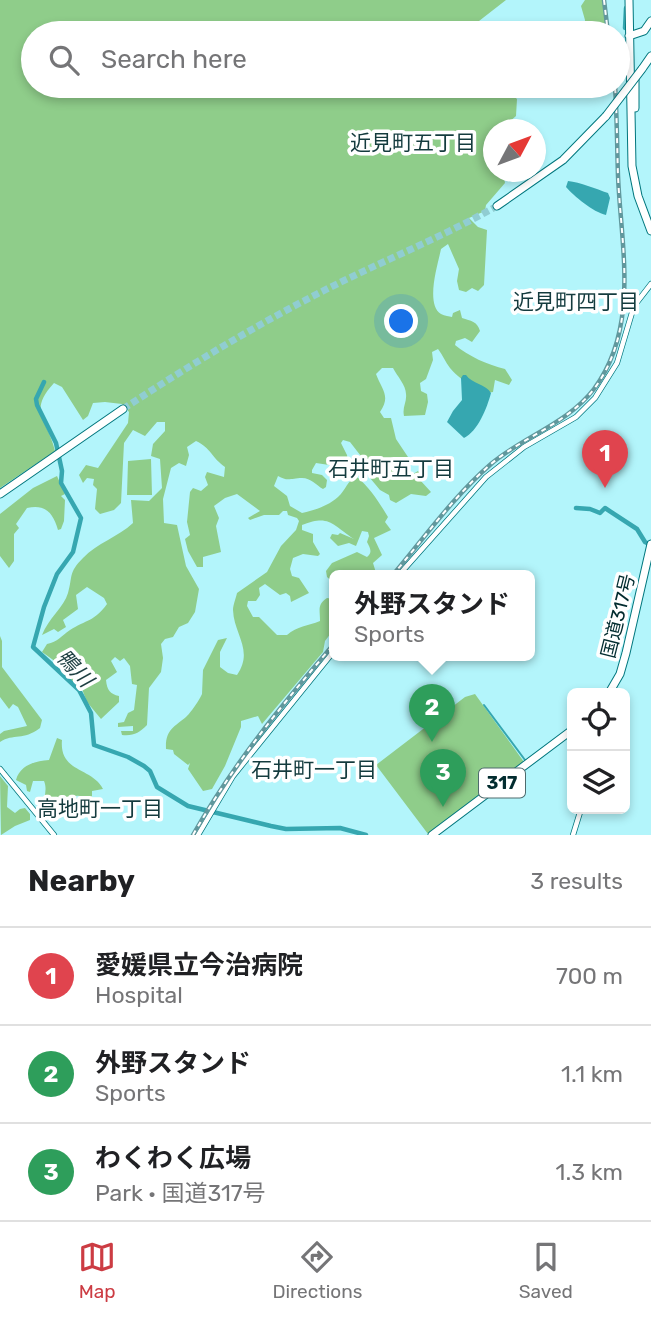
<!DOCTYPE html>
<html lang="en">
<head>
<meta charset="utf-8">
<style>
  :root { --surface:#fff; --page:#f2f2f2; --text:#202124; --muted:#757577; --line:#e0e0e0; --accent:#cc3c43 }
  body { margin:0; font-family:Rubik,"Noto Sans JP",sans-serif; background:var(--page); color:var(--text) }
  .controls { position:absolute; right:21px; bottom:21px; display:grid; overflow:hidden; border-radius:10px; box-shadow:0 4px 10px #0003 }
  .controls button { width:63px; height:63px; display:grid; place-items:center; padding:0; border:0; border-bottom:2px solid var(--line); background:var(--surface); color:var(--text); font:35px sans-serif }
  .compass { position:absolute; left:483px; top:119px; width:63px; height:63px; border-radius:50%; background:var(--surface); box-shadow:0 4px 10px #0003; rotate:49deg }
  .you { position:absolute; left:402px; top:322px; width:24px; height:24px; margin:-18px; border:5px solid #fff; border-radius:50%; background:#1a73e8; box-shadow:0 0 0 10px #1a73e833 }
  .badge { display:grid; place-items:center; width:46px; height:46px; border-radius:50%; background:var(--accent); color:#fff; font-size:23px; font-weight:700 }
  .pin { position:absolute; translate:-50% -58px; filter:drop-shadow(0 2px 4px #0008) }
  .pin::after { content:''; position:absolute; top:37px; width:24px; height:21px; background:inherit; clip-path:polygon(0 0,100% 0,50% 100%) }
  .popup { position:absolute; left:329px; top:570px; width:206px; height:91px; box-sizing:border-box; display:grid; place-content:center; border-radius:10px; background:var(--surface); filter:drop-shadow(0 2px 5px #0005); font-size:23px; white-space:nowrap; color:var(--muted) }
  .popup b { font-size:26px; color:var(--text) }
  .popup::after { content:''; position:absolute; left:50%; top:100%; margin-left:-14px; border:14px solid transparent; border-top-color:var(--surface) }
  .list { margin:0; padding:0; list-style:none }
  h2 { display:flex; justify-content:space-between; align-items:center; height:91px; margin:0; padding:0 28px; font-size:30px }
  h2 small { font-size:23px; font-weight:400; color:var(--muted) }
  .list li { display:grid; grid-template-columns:46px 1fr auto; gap:21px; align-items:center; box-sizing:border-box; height:98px; padding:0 28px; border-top:2px solid var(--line) }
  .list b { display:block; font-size:26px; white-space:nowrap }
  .list p { margin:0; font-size:23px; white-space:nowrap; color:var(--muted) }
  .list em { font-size:23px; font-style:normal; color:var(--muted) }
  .icon { flex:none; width:38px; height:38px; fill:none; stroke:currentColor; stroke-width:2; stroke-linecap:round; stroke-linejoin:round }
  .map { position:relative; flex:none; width:651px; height:835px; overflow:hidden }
  .search { position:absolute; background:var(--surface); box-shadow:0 4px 10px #0003; left:21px; right:21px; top:21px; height:77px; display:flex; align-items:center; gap:18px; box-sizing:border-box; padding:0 24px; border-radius:38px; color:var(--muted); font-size:26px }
  .sheet { height:385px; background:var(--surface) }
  nav { display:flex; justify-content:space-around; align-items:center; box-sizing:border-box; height:98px; border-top:2px solid var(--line); background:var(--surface); font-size:19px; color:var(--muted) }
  nav a { display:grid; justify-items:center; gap:4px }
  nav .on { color:var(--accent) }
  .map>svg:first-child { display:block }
  .green { fill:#8fcd8a }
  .water { fill:#36a7b0 }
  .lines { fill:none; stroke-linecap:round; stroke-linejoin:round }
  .stream { stroke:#36a7b0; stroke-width:2 }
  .river { stroke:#36a7b0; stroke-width:4.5 }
  .highway-tunnel { stroke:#90cdd2; stroke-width:7; stroke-dasharray:7 3.5; stroke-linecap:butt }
  .secondary-casing { stroke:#00767d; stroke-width:6 }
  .highway-casing { stroke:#00767d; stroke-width:9 }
  .secondary { stroke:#fff; stroke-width:4.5 }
  .highway { stroke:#fff; stroke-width:7 }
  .rail-casing { stroke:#61989d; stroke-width:4.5 }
  .rail { stroke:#fff; stroke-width:2; stroke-dasharray:5; stroke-linecap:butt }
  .highway-bridge-casing { stroke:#00767d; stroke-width:9; stroke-linecap:butt }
  .highway-bridge { stroke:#fff; stroke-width:7 }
  .labels { text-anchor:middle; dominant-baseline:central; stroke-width:7; stroke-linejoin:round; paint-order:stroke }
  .shield { fill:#fff; stroke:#4e6b6d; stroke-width:2 }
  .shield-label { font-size:18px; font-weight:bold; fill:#022c2f }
  .street-label { font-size:19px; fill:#022c2f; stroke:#fff }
  .neighbourhood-label { font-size:21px; fill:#143b3e; stroke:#fff }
  .water-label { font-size:21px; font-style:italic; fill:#1d3e41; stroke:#fff }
</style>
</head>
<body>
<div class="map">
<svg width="651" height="835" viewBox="0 0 651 835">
  <rect width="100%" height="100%" fill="#b3f5fb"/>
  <path class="green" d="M0,0H506L470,28L471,31L493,25L501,26L504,33H33V86H455L458,89L475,86H503L517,99L516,116L501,129L494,130L493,154L491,158L492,170L503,172L505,183L486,205L485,211L469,218L478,227L487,230L484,285L478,291L472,288L466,292L459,290L457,281L459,269L448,244L441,249C438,264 425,304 441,314C445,316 449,316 452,317L453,313L460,310L462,318C471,321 477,321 480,331L472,342L465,338L456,341L455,345C468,356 488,365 505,369L512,380L509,385L495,380L493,392C480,394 458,378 450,368C445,362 443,355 438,349L432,352L433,360L426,379L420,383L421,391L427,394L428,402L425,415L404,416C402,407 407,402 406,394C406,385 397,376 393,368H382L376,374C382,390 391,396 380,412L384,418H391L396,439L410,460L407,473L410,476L418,471L422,476L420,480L431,492L426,496L411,494L396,503L390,500L389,495L380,490L370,478L371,469L350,442L343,440L341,443L347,455L349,468L316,463L312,470V473L322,475L327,480L326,487L323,489C316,485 311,478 302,478C291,478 288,482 278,476L274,486L287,496L290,506L302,513C315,510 328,506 338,497C346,490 347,480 357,477C370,488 379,502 388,517L385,522L391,530L374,538L382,555L373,563L377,576H334V583L327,577L326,571L332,563L357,552L367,557C373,552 370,548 367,542L369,536L368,532L362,531L356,546L349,543L338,546L330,538L332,534L338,535L340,533L354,539C332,525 330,514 302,525V530L313,534V542L320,554L318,556L303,554L293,558L290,569L292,576L299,578L309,593L291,602L290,596L286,593L280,595L265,584L259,588L260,595L256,601H248L247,606L253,617H259L277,635H287C297,626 308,626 320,621C320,609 317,605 327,598L334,599V629L325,641L323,652L262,724L258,716L241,721V727L225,766L212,789L203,791L188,769L190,763L188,765L174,754L173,750L166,749C165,730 174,727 186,717C190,714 200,699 202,694L203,670L218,640L227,638L220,652V667L228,673L237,675C254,650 234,635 233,610C233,605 236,598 237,593L267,572L281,546L296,530L299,521L297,518L288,515L287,511H283L279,515H264L250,520L248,518L260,511L237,494L225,498L214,506L219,518L216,526L221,552L203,557V567H197L188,551L185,539L190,535L187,522L190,492L193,488L201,491L208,485L205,477L207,472L224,477L225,467C212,458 211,448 196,441L187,447L189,455L186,466L179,463L171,468L163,499L164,523L177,525L186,566L199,589L195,612L188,623L179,627L173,637L165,639L161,644L163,658L161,672L149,688L147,725C139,733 134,736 122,735L121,731H133V726L118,727V723L124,722L128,713L134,710L137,685L132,684L130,666L124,658L120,661L115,657L111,661L117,672L106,680C107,690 110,694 119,696V702L101,719L87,702L82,689L66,676L56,662L42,652L47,644C58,642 61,636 70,630C86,620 95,621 107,604L104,598L87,587L76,595L78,609L63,620L66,627L58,632L54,629L42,635C48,619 64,607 68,593C73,576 68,573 83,558C97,543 118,537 133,523L131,500L149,501L162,488L160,459L151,456L153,444L165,431V422H157L145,436L133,430L124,443L121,503L114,510L100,514L95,509L97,489L93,485L94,479L87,478L83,483L79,475L86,465L98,468L128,423L129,412L122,404L105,402L93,403L88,416L83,420L62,387L54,383C27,412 48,420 55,451L0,488Z
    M585,0H603L607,33H584L585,20L581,6Z
    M151,459L152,495H127L128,461Z
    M57,476L65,494L61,496L65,500L64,521L61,529L58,530C53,513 46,504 27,508L16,524L19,528L14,534V561L9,568L0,556V514L33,488Z
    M0,636L2,641V667L42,720L40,728C23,741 14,733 0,742V734L4,731L27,726L18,707L13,704L9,709L0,697Z
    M475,694L524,762L428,834L376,765L465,697Z
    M57,738L62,740C59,773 92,767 103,789L92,791V796L88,799C80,795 75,794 68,800L73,810L50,816L44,814C40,804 49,793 44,781H33L30,792L27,791L26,785L16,780C20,765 35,761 49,760Z
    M0,776L8,786L7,807L15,813L20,809L25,808L30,814V820L15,826L1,835Z"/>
  <path class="water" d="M568,181C580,182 596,189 608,193L610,198L606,215C593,212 574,196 566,187Z
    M463,375H466C472,384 486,384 491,393C487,408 478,431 464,438L447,422L453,411L462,400L461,378Z"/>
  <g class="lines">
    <path class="stream" d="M484,705L525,760"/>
    <path class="river" d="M625,28L626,8
      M44,382L36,399L37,405L56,443L62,471L61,483L81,518L73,552L57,574L44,607L33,647L79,690L91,713L94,745L128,757L144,766L150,771L157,787L188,806L271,826L286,829L340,828L366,835
      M576,508L590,509L600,513L605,508L637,529L645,542L651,545"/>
    <path class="highway-tunnel" d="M123,409C193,363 264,320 339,283C392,257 446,235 497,206"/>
    <defs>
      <path id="secondary" d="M398,576L486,477L524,447L576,417L595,398L617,363L634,306L651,284
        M0,769L54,835
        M198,835L233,776L334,651
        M573,835L581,809"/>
      <path id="highway" d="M629,0L632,166L638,196L651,231
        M629,36L644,31L651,21
        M642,69L651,56
        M635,78V108
        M497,206L563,160L606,116
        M0,494L123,409
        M609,693L620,674L626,653L651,544
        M432,835L572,730"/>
    </defs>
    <use href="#secondary" class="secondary-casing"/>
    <use href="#highway" class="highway-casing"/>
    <use href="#secondary" class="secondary"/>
    <use href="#highway" class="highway"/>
    <defs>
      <path id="rail" d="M604,0L608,33
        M392,576C424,538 454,496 491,464C524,436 567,424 594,389C640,327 621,247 618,176C617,146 617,116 615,86
        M193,835C234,763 281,706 334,644"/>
    </defs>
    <use href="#rail" class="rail-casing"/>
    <use href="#rail" class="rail"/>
    <defs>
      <path id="highway-bridge" d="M606,116L642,69"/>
    </defs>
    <use href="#highway-bridge" class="highway-bridge-casing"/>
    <use href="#highway-bridge" class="highway-bridge"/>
  </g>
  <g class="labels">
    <rect class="shield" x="479" y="768.5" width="46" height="29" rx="5"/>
    <g class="shield-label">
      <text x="502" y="783">317</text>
    </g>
    <g class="street-label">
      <text transform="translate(618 616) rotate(-76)">国道317号</text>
    </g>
    <g class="neighbourhood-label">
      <text x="413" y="142">近見町五丁目</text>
      <text x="576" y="301">近見町四丁目</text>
      <text x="391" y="468">石井町五丁目</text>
      <text x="314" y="769">石井町一丁目</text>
      <text x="100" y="808">高地町一丁目</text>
    </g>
    <g class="water-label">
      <text transform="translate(75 668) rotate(47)">鴨川</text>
    </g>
  </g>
</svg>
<div class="controls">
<button><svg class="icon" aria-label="locate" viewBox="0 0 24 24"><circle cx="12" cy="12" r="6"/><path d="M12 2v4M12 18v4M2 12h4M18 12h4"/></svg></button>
<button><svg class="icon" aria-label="layers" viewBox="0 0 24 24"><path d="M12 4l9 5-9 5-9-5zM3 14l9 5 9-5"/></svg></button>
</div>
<svg class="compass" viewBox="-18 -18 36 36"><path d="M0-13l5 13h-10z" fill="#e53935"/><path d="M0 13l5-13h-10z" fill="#757577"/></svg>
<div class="you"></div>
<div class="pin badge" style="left:605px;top:488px;background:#e0444e">1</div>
<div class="pin badge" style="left:432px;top:742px;background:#2e9e5b">2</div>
<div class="popup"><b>外野スタンド</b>Sports</div>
<div class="pin badge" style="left:443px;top:807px;background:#2e9e5b">3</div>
<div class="search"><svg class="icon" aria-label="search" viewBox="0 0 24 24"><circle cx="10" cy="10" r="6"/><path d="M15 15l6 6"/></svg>Search here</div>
</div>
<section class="sheet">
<h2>Nearby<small>3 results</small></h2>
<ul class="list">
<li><span class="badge" style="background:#e0444e">1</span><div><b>愛媛県立今治病院</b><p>Hospital</p></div><em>700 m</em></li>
<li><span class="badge" style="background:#2e9e5b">2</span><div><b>外野スタンド</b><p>Sports</p></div><em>1.1 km</em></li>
<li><span class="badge" style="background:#2e9e5b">3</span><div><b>わくわく広場</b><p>Park · 国道317号</p></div><em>1.3 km</em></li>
</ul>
</section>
<nav>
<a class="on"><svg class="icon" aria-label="map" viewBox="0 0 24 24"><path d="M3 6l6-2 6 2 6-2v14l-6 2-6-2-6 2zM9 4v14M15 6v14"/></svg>Map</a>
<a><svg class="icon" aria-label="directions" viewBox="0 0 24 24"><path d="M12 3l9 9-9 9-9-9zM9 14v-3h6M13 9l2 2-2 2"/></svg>Directions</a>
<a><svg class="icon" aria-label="saved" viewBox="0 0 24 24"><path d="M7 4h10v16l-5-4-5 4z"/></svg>Saved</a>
</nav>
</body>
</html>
